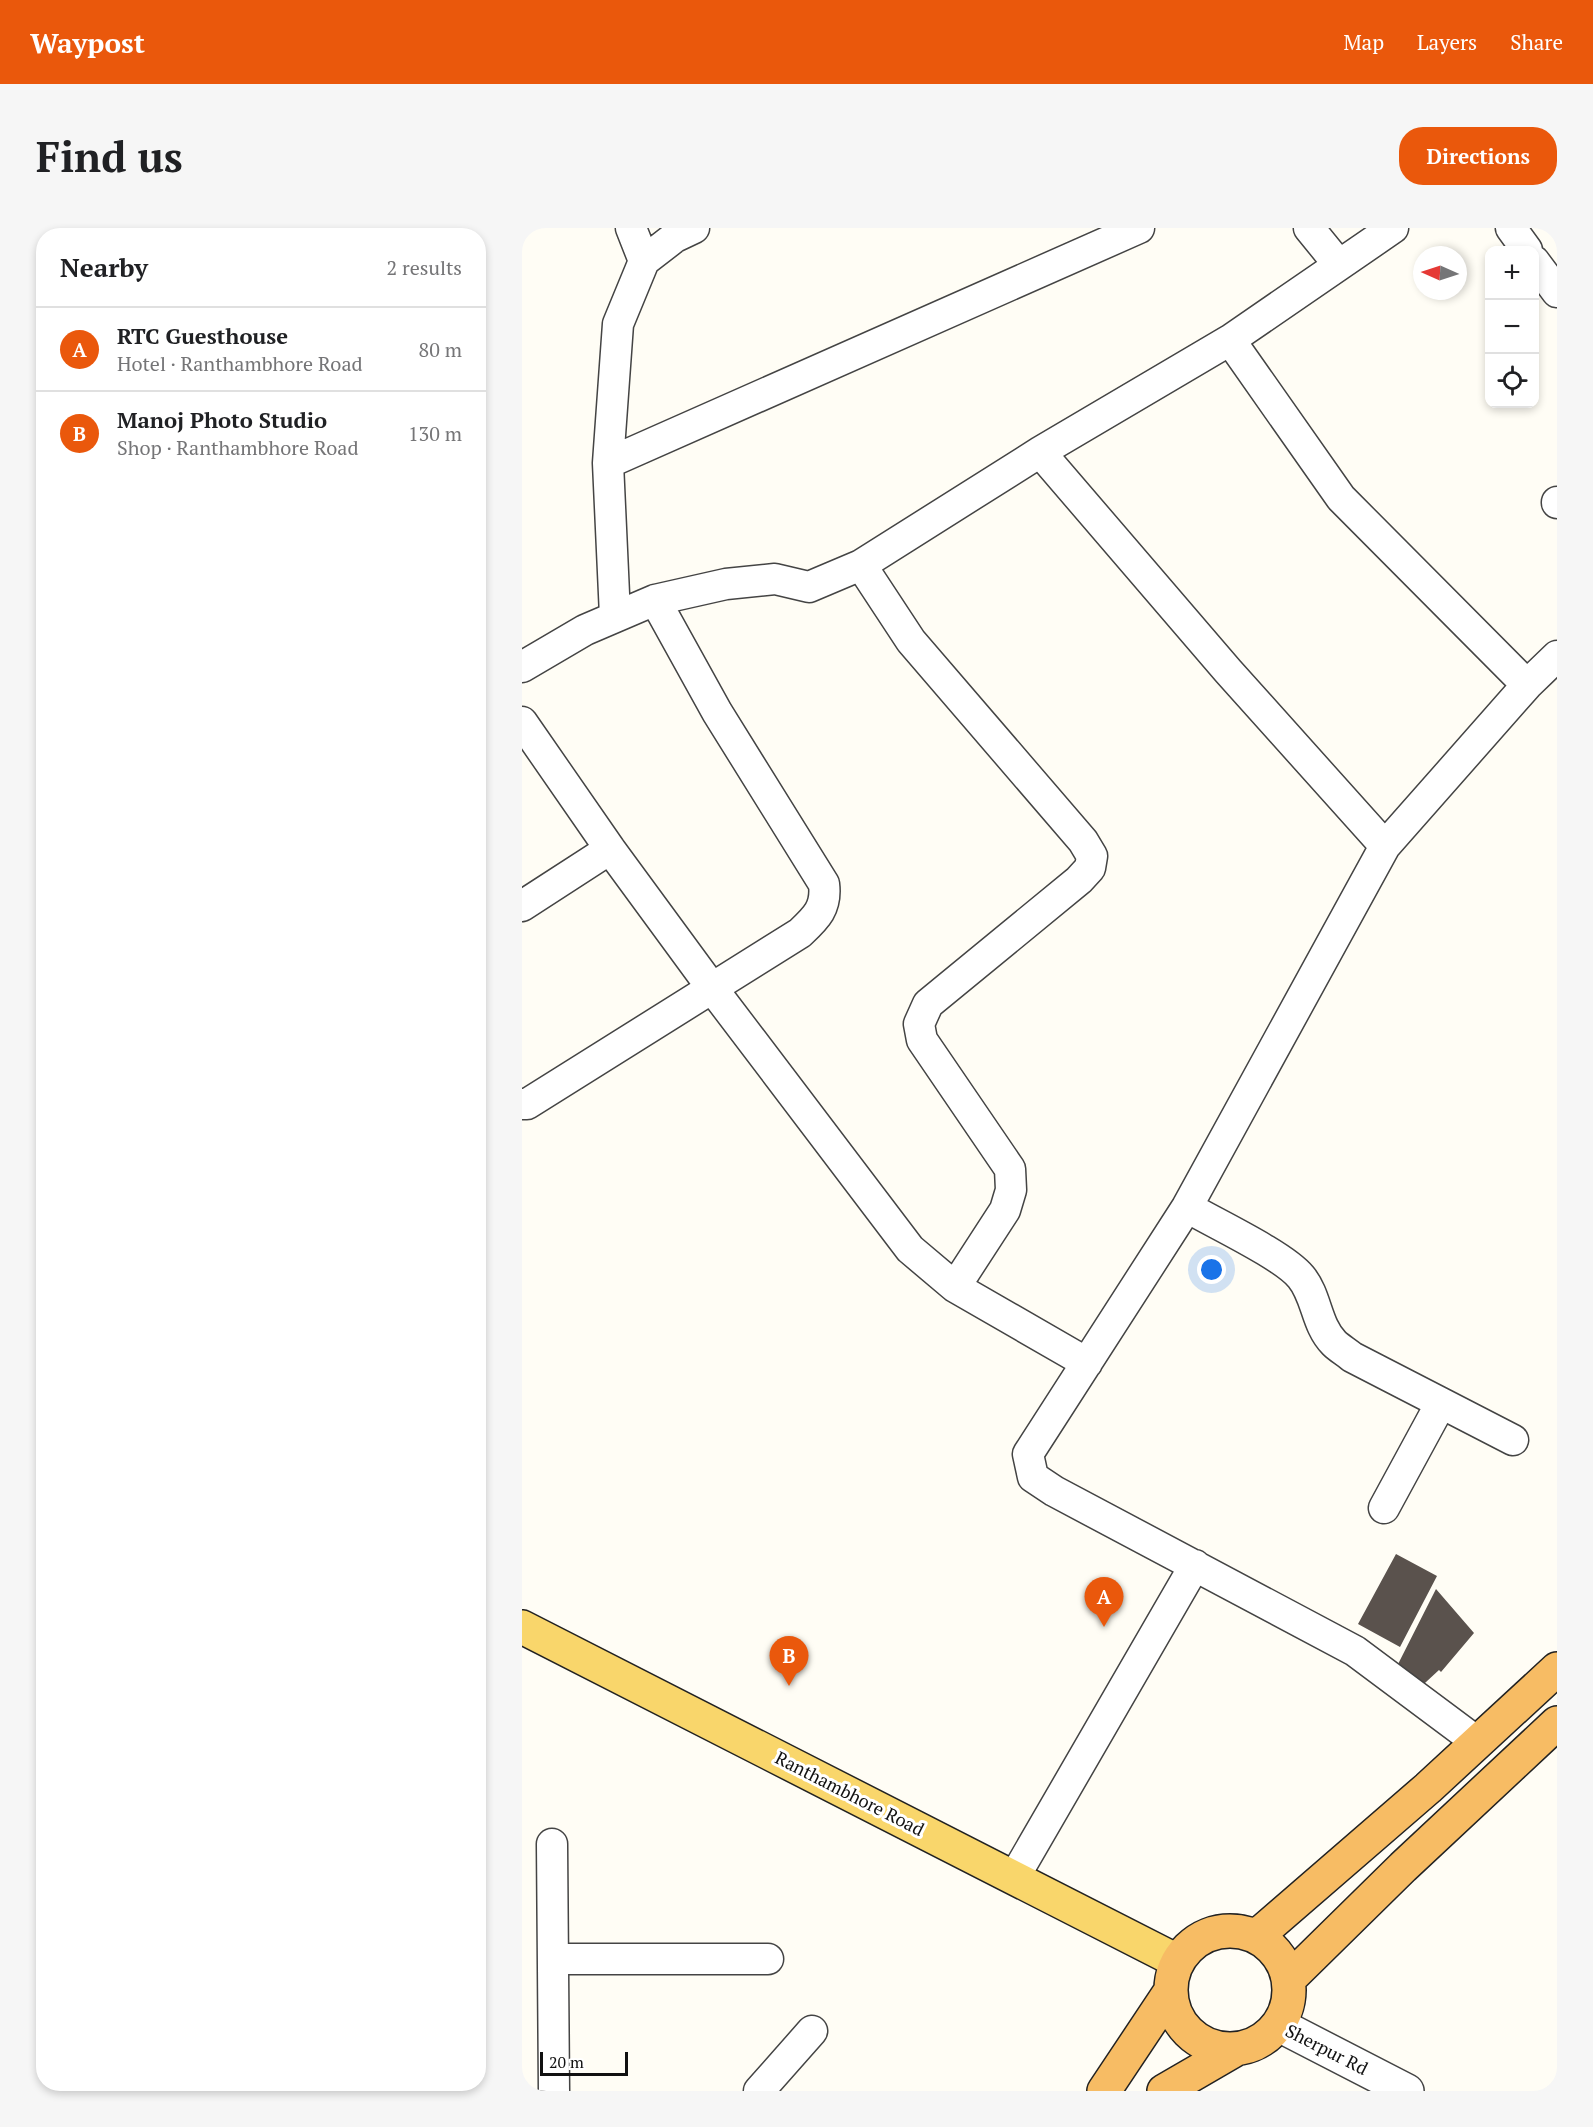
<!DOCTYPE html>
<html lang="en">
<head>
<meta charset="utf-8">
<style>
  :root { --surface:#fff; --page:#f6f6f6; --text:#202124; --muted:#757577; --line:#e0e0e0; --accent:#ea580c }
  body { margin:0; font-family:"PT Serif",serif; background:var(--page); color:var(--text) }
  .controls { position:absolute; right:18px; top:18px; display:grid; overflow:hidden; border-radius:12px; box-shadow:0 3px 9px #0003 }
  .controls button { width:54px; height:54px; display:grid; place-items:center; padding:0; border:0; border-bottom:2px solid var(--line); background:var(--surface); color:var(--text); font:30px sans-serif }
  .compass { position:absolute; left:891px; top:18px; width:54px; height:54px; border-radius:50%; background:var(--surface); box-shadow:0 3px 9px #0003; rotate:273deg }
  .scale { position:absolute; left:18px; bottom:15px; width:88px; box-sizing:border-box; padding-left:6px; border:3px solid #111; border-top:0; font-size:16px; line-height:21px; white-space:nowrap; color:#111; -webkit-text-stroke:4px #fff; paint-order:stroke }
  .you { position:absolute; left:690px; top:1042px; width:21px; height:21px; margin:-15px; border:4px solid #fff; border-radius:50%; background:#1a73e8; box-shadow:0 0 0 9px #1a73e833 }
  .badge { display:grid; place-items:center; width:39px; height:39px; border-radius:50%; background:var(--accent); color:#fff; font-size:20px; font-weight:700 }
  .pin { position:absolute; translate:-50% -50px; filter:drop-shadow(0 2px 3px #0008) }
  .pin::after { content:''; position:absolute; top:32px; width:21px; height:18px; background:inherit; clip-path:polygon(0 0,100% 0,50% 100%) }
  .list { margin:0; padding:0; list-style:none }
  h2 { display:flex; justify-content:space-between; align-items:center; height:78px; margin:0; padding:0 24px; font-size:26px }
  h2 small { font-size:20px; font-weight:400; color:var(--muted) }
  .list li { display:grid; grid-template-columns:39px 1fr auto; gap:18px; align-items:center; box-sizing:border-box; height:84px; padding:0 24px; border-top:2px solid var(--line) }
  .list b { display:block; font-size:22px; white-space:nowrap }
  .list p { margin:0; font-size:20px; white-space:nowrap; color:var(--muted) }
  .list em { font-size:20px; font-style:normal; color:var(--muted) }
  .icon { flex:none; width:33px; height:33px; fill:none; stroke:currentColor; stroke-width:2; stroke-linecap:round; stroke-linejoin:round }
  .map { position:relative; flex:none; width:1035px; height:1863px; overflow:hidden; border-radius:24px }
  header { display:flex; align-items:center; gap:36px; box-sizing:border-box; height:84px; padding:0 30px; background:var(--accent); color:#fff }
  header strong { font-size:28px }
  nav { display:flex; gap:33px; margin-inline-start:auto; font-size:21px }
  .intro { display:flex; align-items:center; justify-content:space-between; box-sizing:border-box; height:144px; padding:0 36px }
  h1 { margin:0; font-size:42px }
  .button { padding:15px 27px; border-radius:24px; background:var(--accent); color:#fff; font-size:21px; font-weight:700 }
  main { display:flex; gap:36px; padding:0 36px }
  aside { flex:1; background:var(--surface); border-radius:24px; box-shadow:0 3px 9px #0003 }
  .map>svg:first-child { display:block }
  .building { fill:#5a524d }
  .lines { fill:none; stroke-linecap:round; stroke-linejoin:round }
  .minor-casing { stroke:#444; stroke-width:33 }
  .tertiary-casing { stroke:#444; stroke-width:36 }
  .primary-casing { stroke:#222; stroke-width:36 }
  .trunk-casing { stroke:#222; stroke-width:36 }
  .minor { stroke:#fff; stroke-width:30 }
  .tertiary { stroke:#fff; stroke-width:33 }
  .primary { stroke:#f9d66b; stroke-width:33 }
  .trunk { stroke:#f7bc64; stroke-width:33 }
  .labels { text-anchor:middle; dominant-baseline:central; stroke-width:6; stroke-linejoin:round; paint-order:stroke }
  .street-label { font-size:18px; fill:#111; stroke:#fff }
</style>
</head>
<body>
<header>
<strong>Waypost</strong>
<nav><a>Map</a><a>Layers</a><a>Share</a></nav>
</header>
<div class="intro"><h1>Find us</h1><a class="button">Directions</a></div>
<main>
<aside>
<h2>Nearby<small>2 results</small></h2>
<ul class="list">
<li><span class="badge">A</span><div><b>RTC Guesthouse</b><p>Hotel · Ranthambhore Road</p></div><em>80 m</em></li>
<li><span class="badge">B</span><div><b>Manoj Photo Studio</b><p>Shop · Ranthambhore Road</p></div><em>130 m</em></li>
</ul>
</aside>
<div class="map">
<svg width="1035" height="1863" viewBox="0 0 1035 1863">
  <rect width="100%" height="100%" fill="#fffdf5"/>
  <path class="building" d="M874,1326L915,1348L878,1419L836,1396Z
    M914,1361L952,1405L919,1444L917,1442L891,1466L870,1448Z"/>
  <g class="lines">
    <defs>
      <path id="minor" d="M109,0L122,33
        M787,0L817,37
        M989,0L1005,22
        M1012,33L1035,64
        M708,112L871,0
        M518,224L706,443L863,618
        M86,235L617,0
        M1035,274V275
        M339,337L389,413L561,613L570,628L568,640L557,652L406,776L397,796L400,812L488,941L489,962L483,982L433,1059
        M93,388L86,235L96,96L122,33L153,9L172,0
        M0,439L63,402L133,372L204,356L253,351L287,359L339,337L518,224L708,112L819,270L1005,457L863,618L665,979L506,1226L511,1249L532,1263L833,1423L955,1514
        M1005,457L1035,428
        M0,494L88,621L190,760L388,1021L433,1059L565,1135
        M0,678L88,621
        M0,876H5L278,705C294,690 305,680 302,656L195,484L133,372
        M665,979C692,995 761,1027 779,1049C795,1068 794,1097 812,1115C817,1120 824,1124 830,1129L991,1212
        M862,1280L919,1175
        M30,1616L32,1863
        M493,1648L673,1337
        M31,1731H246
        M237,1863L290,1803"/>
      <path id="tertiary" d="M757,1797L885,1863"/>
      <path id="primary" d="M0,1399L655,1733"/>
      <path id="trunk" d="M649 1762a59 59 0 1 1 118 0a59 59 0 1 1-118 0Z
        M735,1708L906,1560L1035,1441
        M767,1751L881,1639L1035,1495
        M582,1863L648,1764
        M642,1863L711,1823"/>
    </defs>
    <use href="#minor" class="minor-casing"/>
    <use href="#tertiary" class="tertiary-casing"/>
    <use href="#primary" class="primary-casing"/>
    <use href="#trunk" class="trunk-casing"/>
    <use href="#minor" class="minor"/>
    <use href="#tertiary" class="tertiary"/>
    <use href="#primary" class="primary"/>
    <use href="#trunk" class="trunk"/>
  </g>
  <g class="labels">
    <g class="street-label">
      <text transform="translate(328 1565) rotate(27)">Ranthambhore Road</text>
      <text transform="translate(805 1821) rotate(27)">Sherpur Rd</text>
    </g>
  </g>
</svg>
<div class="controls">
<button>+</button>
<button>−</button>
<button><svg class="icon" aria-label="locate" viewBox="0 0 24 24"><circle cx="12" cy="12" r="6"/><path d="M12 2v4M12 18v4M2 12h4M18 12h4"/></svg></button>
</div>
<svg class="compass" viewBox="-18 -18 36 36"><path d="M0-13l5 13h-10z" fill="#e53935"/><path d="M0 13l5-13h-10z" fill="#757577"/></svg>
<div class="scale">20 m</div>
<div class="you"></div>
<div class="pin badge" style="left:582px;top:1399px">A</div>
<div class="pin badge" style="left:267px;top:1458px">B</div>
</div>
</main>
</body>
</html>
